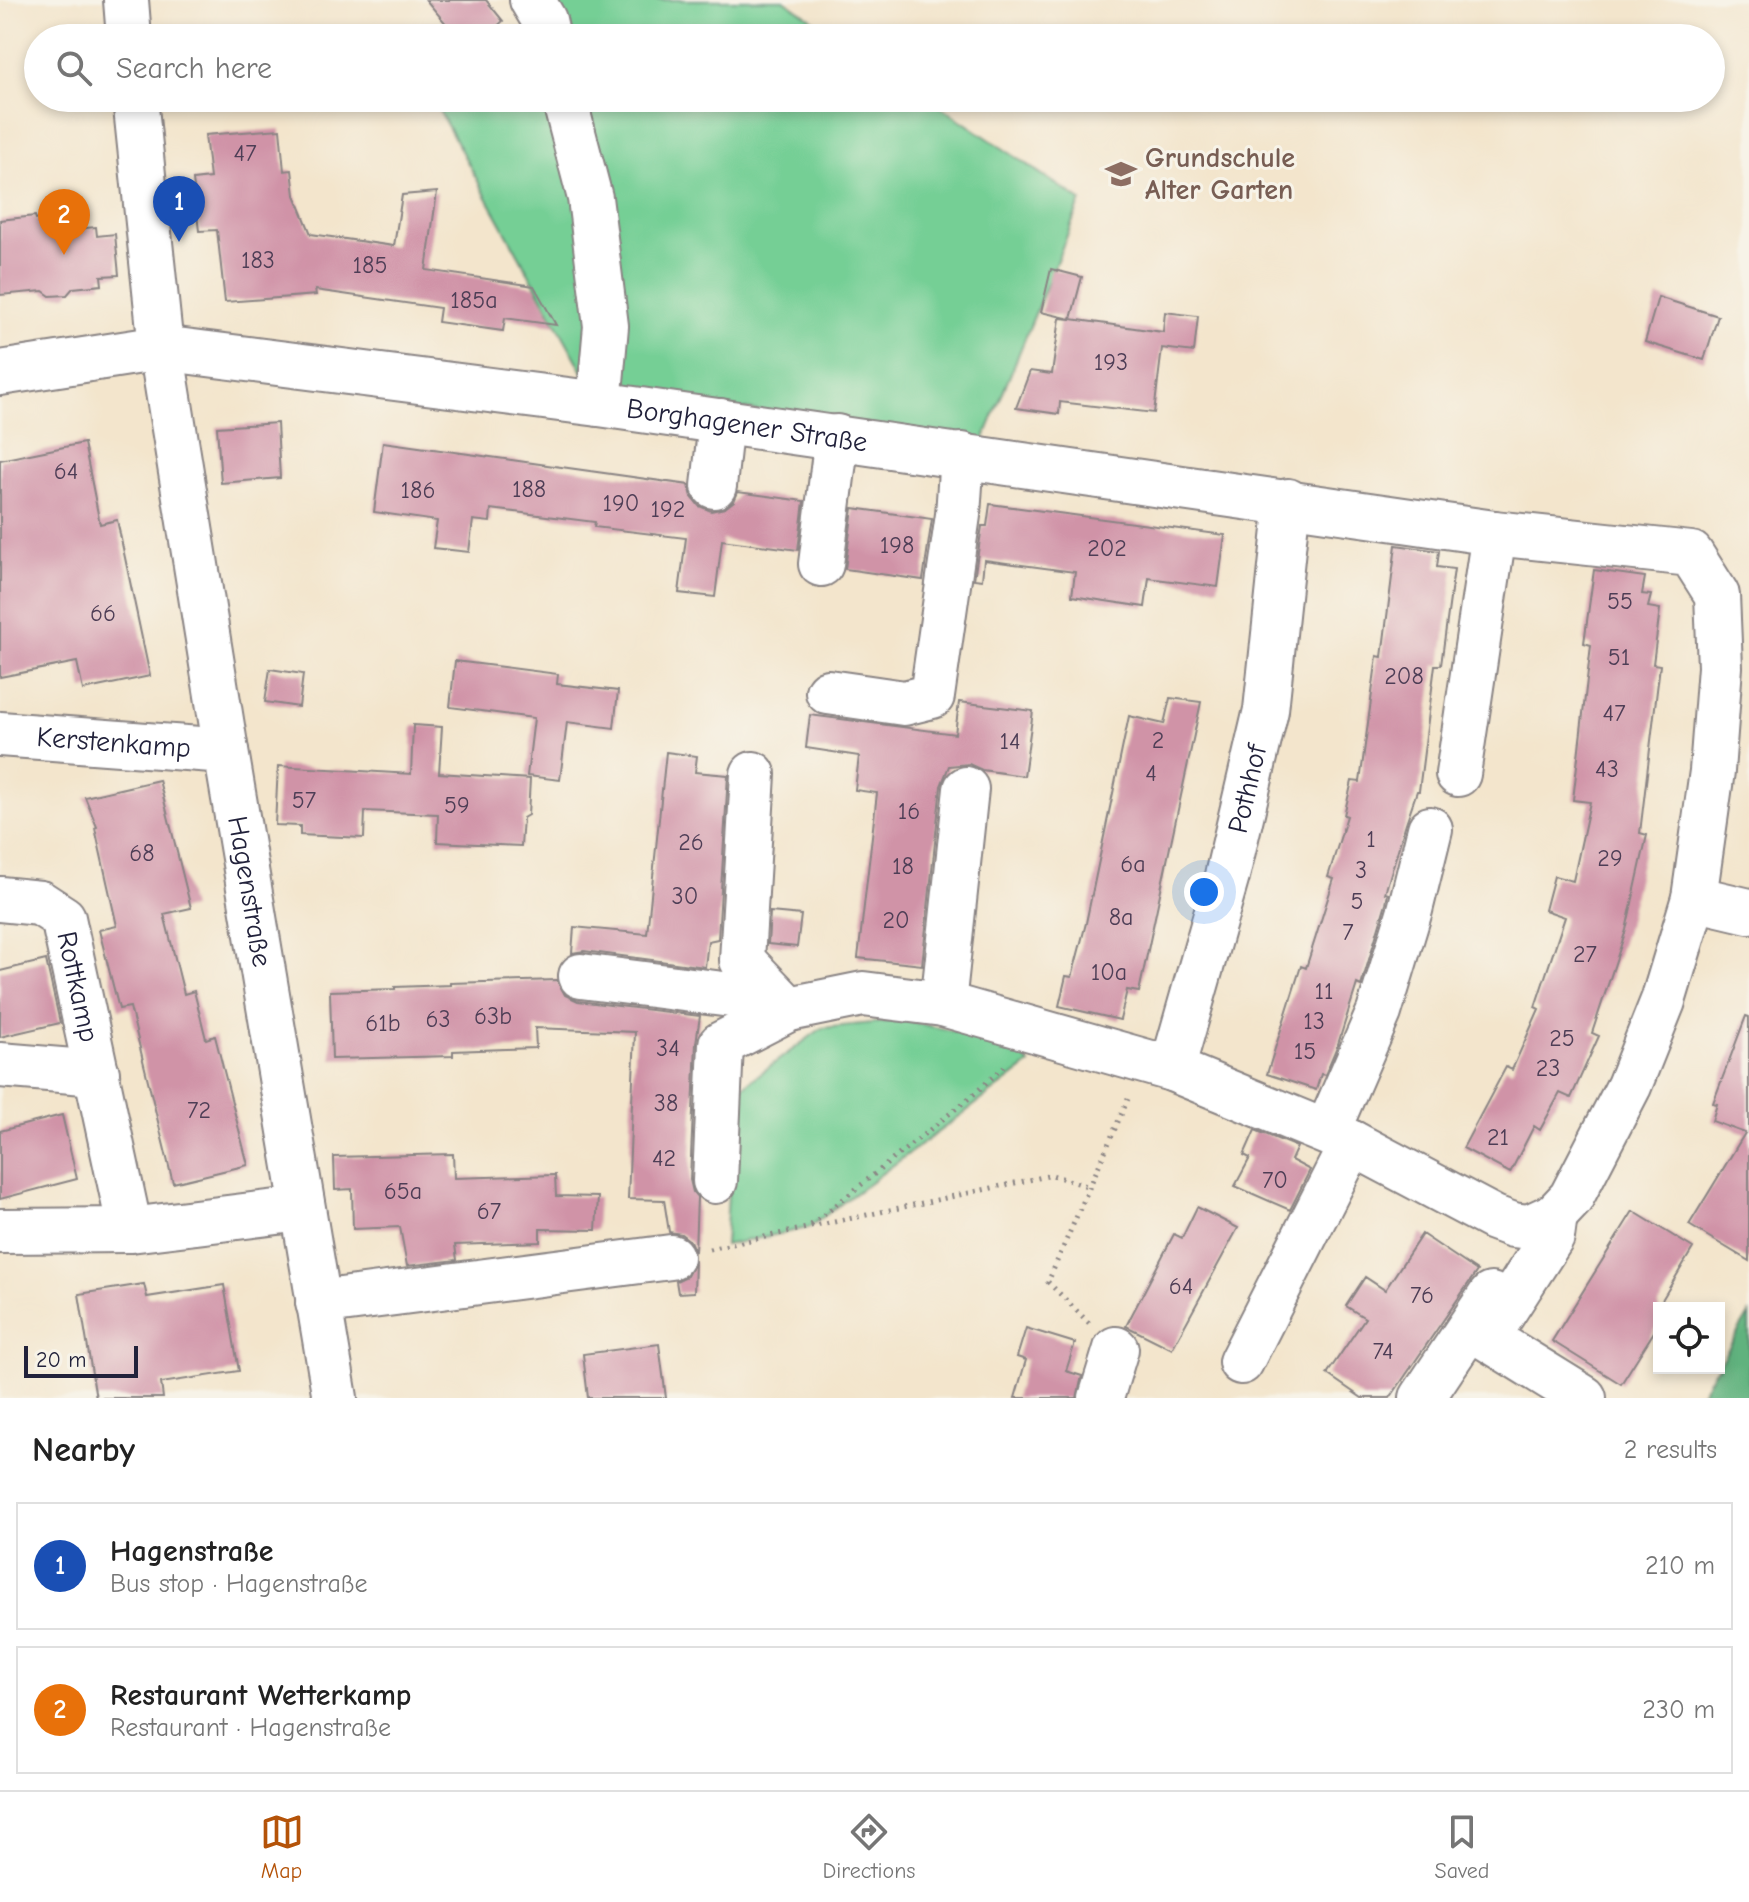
<!DOCTYPE html>
<html lang="en">
<head>
<meta charset="utf-8">
<style>
  :root { --surface:#fff; --page:#f6f6f6; --text:#222; --muted:#767676; --line:#e0e0e0; --accent:#b45309 }
  body { margin:0; font-family:"Comic Neue",sans-serif; background:var(--page); color:var(--text) }
  .controls { position:absolute; right:24px; bottom:24px; display:grid; overflow:hidden; border-radius:0px; box-shadow:0 4px 12px #0003 }
  .controls button { width:72px; height:72px; display:grid; place-items:center; padding:0; border:0; border-bottom:2px solid var(--line); background:var(--surface); color:var(--text); font:40px sans-serif }
  .scale { position:absolute; left:24px; bottom:20px; width:114px; box-sizing:border-box; padding-left:8px; border:4px solid #22223b; border-top:0; font-size:22px; line-height:28px; white-space:nowrap; color:#22223b; -webkit-text-stroke:6px #f7f3e8; paint-order:stroke }
  .you { position:absolute; left:1204px; top:892px; width:28px; height:28px; margin:-20px; border:6px solid #fff; border-radius:50%; background:#1a73e8; box-shadow:0 0 0 12px #1a73e833 }
  .badge { display:grid; place-items:center; width:52px; height:52px; border-radius:50%; background:var(--accent); color:#fff; font-size:26px; font-weight:700 }
  .pin { position:absolute; translate:-50% -66px; filter:drop-shadow(0 2px 4px #0008) }
  .pin::after { content:''; position:absolute; top:42px; width:28px; height:24px; background:inherit; clip-path:polygon(0 0,100% 0,50% 100%) }
  .list { margin:0; padding:0; list-style:none }
  h2 { display:flex; justify-content:space-between; align-items:center; height:104px; margin:0; padding:0 32px; font-size:34px }
  h2 small { font-size:26px; font-weight:400; color:var(--muted) }
  .list li { display:grid; grid-template-columns:52px 1fr auto; gap:24px; align-items:center; box-sizing:border-box; height:128px; margin:0 16px 16px; padding:0 16px; border:2px solid var(--line); border-radius:0px }
  .list b { display:block; font-size:30px; white-space:nowrap }
  .list p { margin:0; font-size:26px; white-space:nowrap; color:var(--muted) }
  .list em { font-size:26px; font-style:normal; color:var(--muted) }
  .icon { flex:none; width:44px; height:44px; fill:none; stroke:currentColor; stroke-width:2; stroke-linecap:round; stroke-linejoin:round }
  .map { position:relative; flex:none; width:1749px; height:1398px; overflow:hidden }
  .search { position:absolute; background:var(--surface); box-shadow:0 4px 12px #0003; left:24px; right:24px; top:24px; height:88px; display:flex; align-items:center; gap:20px; box-sizing:border-box; padding:0 28px; border-radius:44px; color:var(--muted); font-size:30px }
  .sheet { height:392px; background:var(--surface) }
  nav { display:flex; justify-content:space-around; align-items:center; box-sizing:border-box; height:112px; border-top:2px solid var(--line); background:var(--surface); font-size:22px; color:var(--muted) }
  nav a { display:grid; justify-items:center; gap:4px }
  nav .on { color:var(--accent) }
  .map>svg:first-child { display:block }
  .green { fill:#75cf95; stroke:#4c7868; stroke-width:2 }
  .forest { fill:#60b27e; stroke:#416a5c; stroke-width:2 }
  .building { fill:#d093a7 }
  .lines { fill:none; stroke-linecap:round; stroke-linejoin:round }
  .minor-casing { stroke:#8a8484; stroke-width:48 }
  .path { stroke:#8a8484; stroke-width:5; stroke-dasharray:2 6; stroke-linecap:butt }
  .minor { stroke:#fff; stroke-width:44 }
  .labels { text-anchor:middle; dominant-baseline:central; stroke-width:6; stroke-linejoin:round; paint-order:stroke }
  .number-label { font-size:24px; fill:#4e3e56 }
  .education-label { font-size:28px; font-weight:bold; fill:#785e54; stroke:#f7f3e8; text-anchor:start }
  .street-label { font-size:28px; fill:#22223b; stroke:#f7f3e8 }
</style>
</head>
<body>
<div class="map">
<svg width="1749" height="1398" viewBox="0 0 1749 1398">
  <rect width="100%" height="100%" fill="#f7f3e8"/>
  <filter id="ink" filterUnits="userSpaceOnUse"><feTurbulence type="fractalNoise" baseFrequency=".0125" numOctaves="2"/><feDisplacementMap in="SourceGraphic" scale="16" xChannelSelector="R" yChannelSelector="G"/><feConvolveMatrix kernelMatrix="1 2 1 2 8 2 1 2 1" color-interpolation-filters="sRGB"/></filter>
  <filter id="wash" filterUnits="userSpaceOnUse"><feTurbulence type="fractalNoise" baseFrequency=".006" numOctaves="4" result="noise"/><feDisplacementMap in="SourceGraphic" scale="32" xChannelSelector="R" yChannelSelector="G"/><feGaussianBlur stdDeviation="1.8" result="paint"/><feColorMatrix in="noise" values="0 0 0 0 0 0 0 0 0 0 0 0 0 0 0 0 0 1.4 0 .05"/><feComposite in="paint" operator="in"/></filter>
  <g filter="url(#wash)">
    <rect width="100%" height="100%" fill="#f3e5cc"/>
    <path class="green" d="M547,0H784L840,38H511L553,19Z
      M432,98H928L1081,201L982,444L629,392L586,377Z
      M903,1020L1011,1044L1030,1064L808,1228L725,1245L734,1093L822,1028Z"/>
    <path class="forest" d="M1749,1314V1398H1698L1716,1368H1719V1364Z"/>
    <g id="blocks">
      <path class="building" d="M426,0H486L503,21L484,38H458Z
        M280,129L284,171L292,170L295,195L311,234L394,246L402,195L437,192L426,270L534,286L556,325L505,318L503,331L438,322L440,308L315,290L316,295L225,302L217,230L199,231L193,180L210,178L205,135Z
        M35,216L36,219L52,217L53,231L96,227L97,236L115,234L119,275L101,276L102,285L73,288L67,295L50,296L43,291L0,295V220Z
        M1051,269L1082,277L1071,319L1163,332L1165,312L1198,316L1194,352L1162,348L1154,413L1060,402L1059,414L1016,408L1030,371L1052,374L1060,318L1071,319L1041,312Z
        M1658,297L1718,316L1704,360L1645,342Z
        M277,423L280,478L221,483L217,427Z
        M383,442L689,485L692,497L699,506L711,511L725,508L734,501L738,492L804,501L798,550L722,540L715,597L679,593L686,538L594,527L595,522L491,509L490,522L473,520L469,552L433,548L437,521L374,512Z
        M84,443L100,524L117,520L150,676L83,690L77,662L0,677V460Z
        M990,504L1225,535L1218,587L1149,578L1145,607L1072,596L1075,572L984,560L982,580L974,579L982,526H987Z
        M853,508L932,519L923,580L845,569Z
        M1396,545L1439,551L1437,567L1454,569L1441,665H1435L1419,791H1417L1406,823L1385,893L1388,894L1386,903L1361,986L1357,984L1338,1044L1325,1075L1321,1074L1316,1090L1267,1074L1301,966L1306,968L1334,879L1328,877L1347,816L1344,815L1352,781L1360,782L1377,656L1382,657Z
        M1594,570L1645,577L1642,594L1651,595L1648,607L1660,609L1653,664L1660,665L1640,833L1647,835L1626,930L1592,1033L1599,1036L1571,1098L1560,1093L1540,1130L1534,1126L1510,1173L1463,1148L1506,1067L1512,1070L1539,1009L1535,1007L1565,917L1545,910L1554,876L1573,881L1590,802L1573,800L1591,645L1584,643Z
        M455,661L558,674L557,684L618,691L614,728L567,722L560,780L527,776L534,718L450,707Z
        M270,669L303,674L299,707L265,702Z
        M1170,698L1201,702L1139,992L1127,990L1120,1020L1059,1006L1066,976L1072,977L1086,923L1129,716L1164,724Z
        M959,702L1033,711L1024,776L982,770L969,764L949,766L941,786L922,965L858,958L877,793L855,790L859,756L806,748L810,715L955,734Z
        M413,725L442,727L439,773L530,779L528,815L523,818L521,846L437,842L438,814L365,811L364,838L300,835V826L275,825L278,766L411,774Z
        M666,752L697,756L695,772L728,775L718,939L708,941L705,967L584,951L572,953L574,927L647,934Z
        M159,780L191,908L164,914L184,994L194,991L206,1039L215,1036L248,1165L173,1183L130,1007L119,1009L99,930L117,926L95,828L97,827L85,797Z
        M770,912L801,915L797,947L768,944Z
        M46,960L60,1023L0,1037V971Z
        M557,980L565,995L578,1001L700,1016L696,1043L690,1180L693,1192L697,1197L695,1252L690,1241L681,1234L669,1232L664,1200L628,1199L635,1032L535,1028L536,1048L453,1051V1056L332,1059L330,991L395,989V987L450,985V983Z
        M1746,1016L1749,1017V1261L1689,1225L1745,1133L1712,1121L1717,1104L1713,1103Z
        M62,1115L77,1179L0,1199V1131Z
        M1255,1130L1297,1147L1291,1160L1310,1170L1290,1210L1235,1186L1250,1158L1244,1155Z
        M453,1154L454,1178L555,1175L556,1196L598,1197L596,1230L540,1229V1242L455,1245L457,1260L407,1266L400,1227L353,1229L352,1189L335,1190L334,1157Z
        M1197,1207L1238,1228L1172,1349L1126,1326L1174,1234L1182,1238Z
        M1633,1211L1693,1248L1659,1305V1324L1621,1384L1552,1341Z
        M1422,1234L1477,1271L1390,1398H1362L1327,1374L1365,1318L1346,1306L1365,1277L1385,1290Z
        M695,1261L694,1292L678,1293L676,1281L687,1276Z
        M144,1284L147,1297L224,1285L239,1371L161,1383L163,1398H96L79,1294Z
        M1026,1328L1075,1343L1066,1371L1082,1376L1077,1398H1015L1026,1360L1017,1357Z
        M659,1344L666,1398H588L583,1354Z"/>
    </g>
  </g>
  <g filter="url(#ink)">
    <use href="#blocks" fill-opacity="0" stroke="#8a8484" stroke-width="2"/>
    <g class="lines">
      <defs>
        <g id="minor">
          <path d="M126,0L129,38"/>
          <path d="M532,0L544,20L548,38"/>
          <path id="s1" d="M135,98L161,348L226,751L335,1398"/>
          <path d="M564,98L590,198L606,326L599,404"/>
          <path id="s2" d="M0,373L161,348L599,404L1494,533L1691,554L1717,595L1720,667L1712,771L1694,898L1663,1001L1629,1086L1571,1198L1555,1215L1529,1227L1513,1225L1494,1218L1352,1143L1172,1069L943,1004L863,994L789,1009L721,1044L715,1181"/>
          <path d="M714,486L721,421"/>
          <path d="M821,564L837,437"/>
          <path d="M828,692L904,703L932,696L958,515L962,455"/>
          <path id="s3" d="M0,734L226,751"/>
          <path d="M753,774L742,960L789,1009"/>
          <path d="M1458,774L1494,533"/>
          <path d="M1694,898L1749,911"/>
          <path id="s4" d="M0,899L40,903L63,918L130,1230"/>
          <path d="M581,976L739,996L789,1009"/>
          <path d="M943,1004L966,789"/>
          <path d="M0,1065L97,1073"/>
          <path id="s5" d="M1172,1069L1227,876L1266,710L1288,501"/>
          <path d="M1327,1132L1379,1012L1410,910L1430,829"/>
          <path d="M1555,1215L1552,1237L1487,1338L1584,1398"/>
          <path d="M0,1231L130,1230L302,1209"/>
          <path d="M318,1303L671,1257"/>
          <path d="M1241,1362L1352,1143"/>
          <path d="M1101,1398L1116,1349"/>
          <path d="M1422,1398L1491,1295"/>
        </g>
      </defs>
      <use href="#minor" class="minor-casing"/>
      <path class="path" d="M811,1225L973,1095L1007,1064
        M709,1249L1052,1175L1090,1187
        M1089,1323L1048,1282L1128,1099"/>
      <use href="#minor" class="minor"/>
    </g>
  </g>
  <defs>
    <symbol id="school-bare" viewBox="-9 -9 18 18"><path d="M0-5L7-2L0 1L-7-2ZM-4 1L0 2.5L4 1V4Q0 6-4 4Z" fill="#8d6e63" stroke="#f7f3e8" stroke-width="2.5" paint-order="stroke"/></symbol>
  </defs>
  <g fill-rule="evenodd">
    <use href="#school-bare" x="1099" y="152" width="44" height="44"/>
  </g>
  <g class="labels">
    <g class="number-label">
      <text x="245" y="153">47</text>
      <text x="258" y="260">183</text>
      <text x="370" y="265">185</text>
      <text x="474" y="300">185a</text>
      <text x="1111" y="362">193</text>
      <text x="66" y="471">64</text>
      <text x="529" y="489">188</text>
      <text x="418" y="490">186</text>
      <text x="621" y="503">190</text>
      <text x="668" y="509">192</text>
      <text x="897" y="545">198</text>
      <text x="1107" y="548">202</text>
      <text x="1620" y="601">55</text>
      <text x="103" y="613">66</text>
      <text x="1619" y="657">51</text>
      <text x="1404" y="676">208</text>
      <text x="1614" y="713">47</text>
      <text x="1158" y="740">2</text>
      <text x="1010" y="741">14</text>
      <text x="1607" y="769">43</text>
      <text x="1151" y="773">4</text>
      <text x="304" y="800">57</text>
      <text x="457" y="805">59</text>
      <text x="909" y="811">16</text>
      <text x="1371" y="839">1</text>
      <text x="691" y="842">26</text>
      <text x="142" y="853">68</text>
      <text x="1610" y="858">29</text>
      <text x="1133" y="864">6a</text>
      <text x="903" y="866">18</text>
      <text x="1361" y="870">3</text>
      <text x="685" y="896">30</text>
      <text x="1357" y="901">5</text>
      <text x="1121" y="917">8a</text>
      <text x="896" y="920">20</text>
      <text x="1348" y="932">7</text>
      <text x="1585" y="954">27</text>
      <text x="1109" y="972">10a</text>
      <text x="1324" y="991">11</text>
      <text x="493" y="1016">63b</text>
      <text x="438" y="1019">63</text>
      <text x="1314" y="1021">13</text>
      <text x="383" y="1023">61b</text>
      <text x="1562" y="1038">25</text>
      <text x="668" y="1048">34</text>
      <text x="1305" y="1051">15</text>
      <text x="1548" y="1068">23</text>
      <text x="666" y="1103">38</text>
      <text x="199" y="1110">72</text>
      <text x="1498" y="1137">21</text>
      <text x="664" y="1158">42</text>
      <text x="1275" y="1180">70</text>
      <text x="403" y="1191">65a</text>
      <text x="489" y="1211">67</text>
      <text x="1181" y="1286">64</text>
      <text x="1422" y="1295">76</text>
      <text x="1383" y="1351">74</text>
    </g>
    <g class="education-label">
      <text x="1145" y="158">Grundschule<tspan x="1145" dy="32">Alter Garten</tspan></text>
    </g>
    <g class="street-label">
      <text stroke="none"><textPath href="#s2" startOffset="754">Borghagener Straße</textPath></text>
      <text stroke="none"><textPath href="#s3" startOffset="114">Kerstenkamp</textPath></text>
      <text stroke="none"><textPath href="#s5" startOffset="290">Pothhof</textPath></text>
      <text stroke="none"><textPath href="#s1" startOffset="802">Hagenstraße</textPath></text>
      <text stroke="none"><textPath href="#s4" startOffset="138">Rottkamp</textPath></text>
    </g>
  </g>
</svg>
<div class="controls">
<button><svg class="icon" aria-label="locate" viewBox="0 0 24 24"><circle cx="12" cy="12" r="6"/><path d="M12 2v4M12 18v4M2 12h4M18 12h4"/></svg></button>
</div>
<div class="scale">20 m</div>
<div class="you"></div>
<div class="pin badge" style="left:179px;top:242px;background:#1a4fb4">1</div>
<div class="pin badge" style="left:64px;top:255px;background:#e8710a">2</div>
<div class="search"><svg class="icon" aria-label="search" viewBox="0 0 24 24"><circle cx="10" cy="10" r="6"/><path d="M15 15l6 6"/></svg>Search here</div>
</div>
<section class="sheet">
<h2>Nearby<small>2 results</small></h2>
<ul class="list">
<li><span class="badge" style="background:#1a4fb4">1</span><div><b>Hagenstraße</b><p>Bus stop · Hagenstraße</p></div><em>210 m</em></li>
<li><span class="badge" style="background:#e8710a">2</span><div><b>Restaurant Wetterkamp</b><p>Restaurant · Hagenstraße</p></div><em>230 m</em></li>
</ul>
</section>
<nav>
<a class="on"><svg class="icon" aria-label="map" viewBox="0 0 24 24"><path d="M3 6l6-2 6 2 6-2v14l-6 2-6-2-6 2zM9 4v14M15 6v14"/></svg>Map</a>
<a><svg class="icon" aria-label="directions" viewBox="0 0 24 24"><path d="M12 3l9 9-9 9-9-9zM9 14v-3h6M13 9l2 2-2 2"/></svg>Directions</a>
<a><svg class="icon" aria-label="saved" viewBox="0 0 24 24"><path d="M7 4h10v16l-5-4-5 4z"/></svg>Saved</a>
</nav>
</body>
</html>
